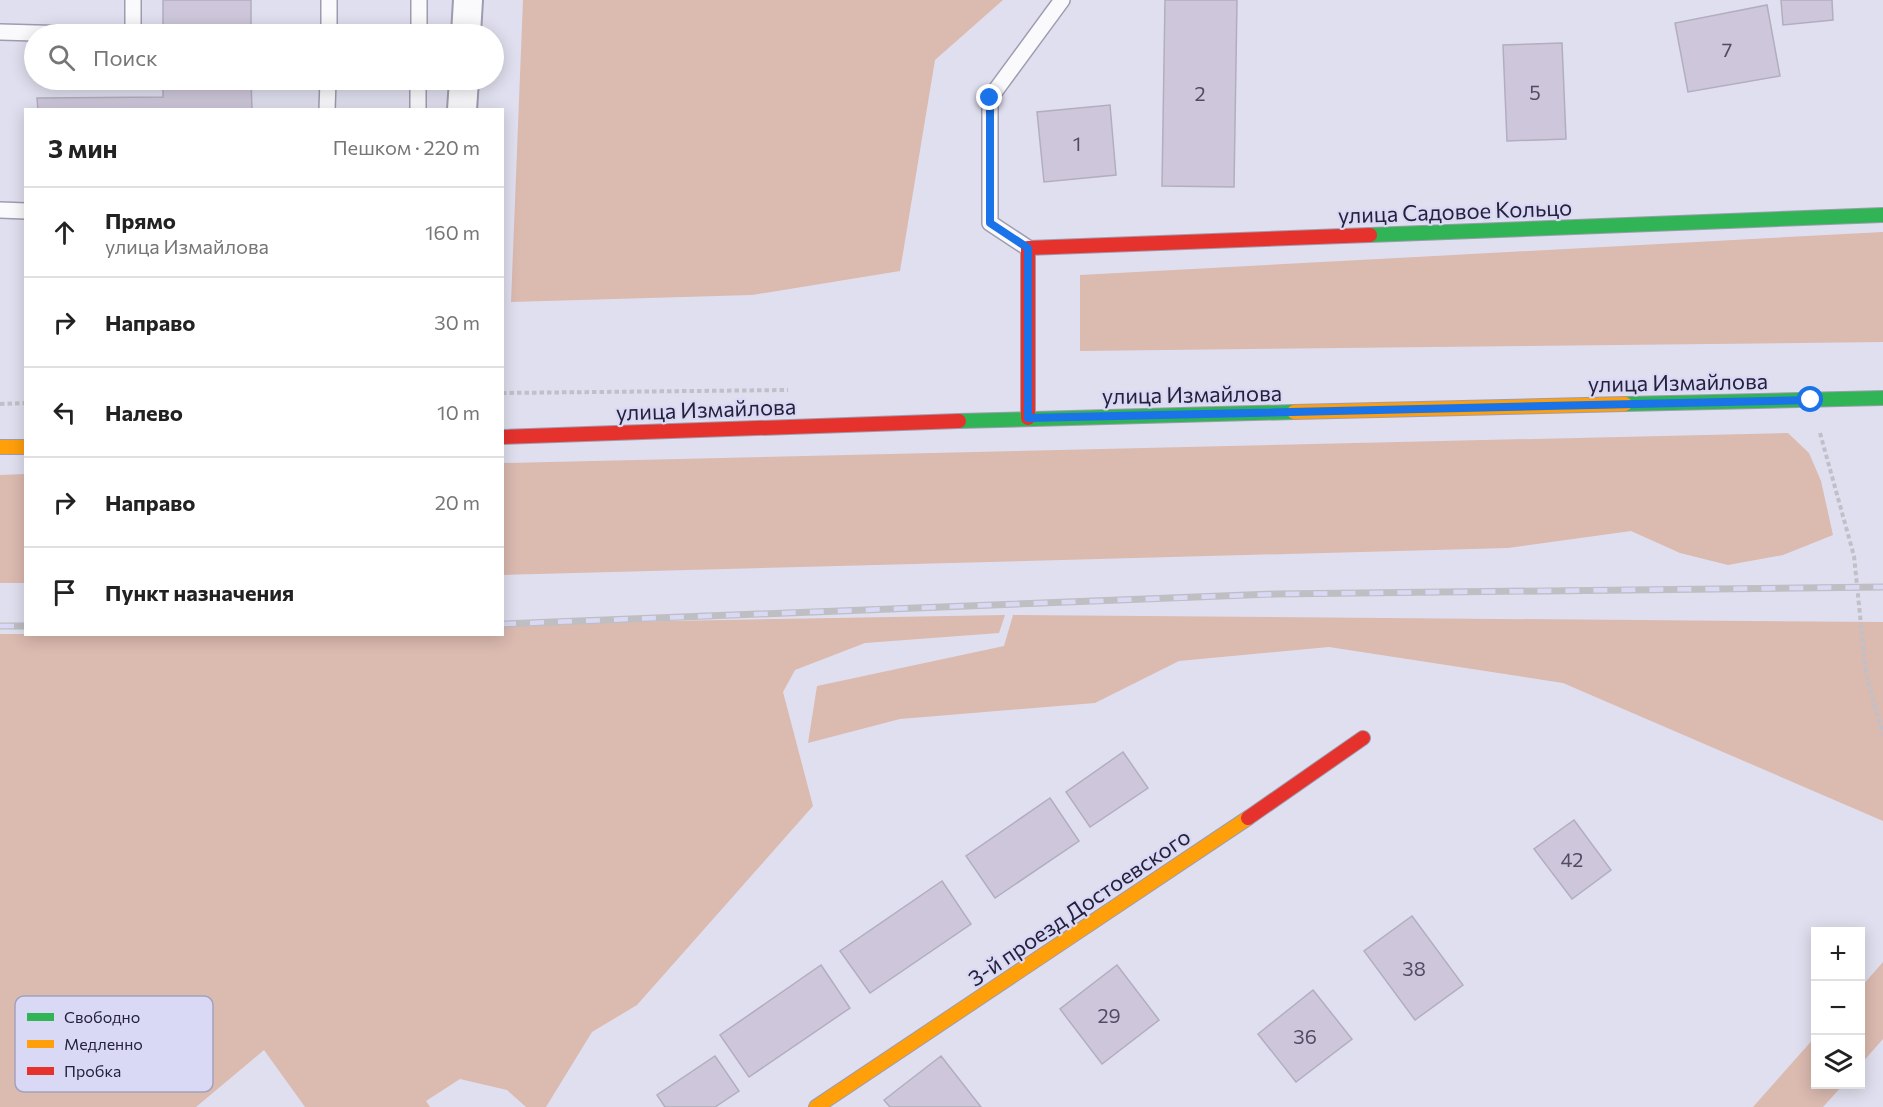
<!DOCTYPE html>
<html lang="ru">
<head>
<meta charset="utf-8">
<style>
  :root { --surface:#fff; --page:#f2f2f2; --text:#222; --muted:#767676; --line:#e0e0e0 }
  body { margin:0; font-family:Commissioner,sans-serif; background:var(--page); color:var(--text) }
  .controls { position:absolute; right:18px; bottom:18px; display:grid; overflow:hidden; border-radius:0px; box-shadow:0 3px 15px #0003 }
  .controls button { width:54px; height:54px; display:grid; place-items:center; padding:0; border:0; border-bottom:2px solid var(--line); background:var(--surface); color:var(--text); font:30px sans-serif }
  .stop { position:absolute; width:18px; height:18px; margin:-14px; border:4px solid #1a73e8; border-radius:50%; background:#fff }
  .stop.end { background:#1a73e8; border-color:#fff; box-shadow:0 2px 6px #0008 }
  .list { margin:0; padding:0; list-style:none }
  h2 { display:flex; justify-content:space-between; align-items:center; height:78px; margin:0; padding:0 24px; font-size:26px }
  h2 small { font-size:20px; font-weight:400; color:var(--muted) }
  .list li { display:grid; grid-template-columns:39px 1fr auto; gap:18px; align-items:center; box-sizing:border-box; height:90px; padding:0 24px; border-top:2px solid var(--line) }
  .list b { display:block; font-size:22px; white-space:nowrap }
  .list p { margin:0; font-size:20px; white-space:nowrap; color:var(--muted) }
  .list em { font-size:20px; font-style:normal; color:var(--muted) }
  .icon { flex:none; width:33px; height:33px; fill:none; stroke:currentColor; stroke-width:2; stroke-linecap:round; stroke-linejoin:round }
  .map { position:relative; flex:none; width:1883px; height:1107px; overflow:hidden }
  .search { position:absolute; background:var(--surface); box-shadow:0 3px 15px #0003; left:24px; top:24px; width:480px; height:66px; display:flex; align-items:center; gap:15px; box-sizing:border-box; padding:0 21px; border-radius:33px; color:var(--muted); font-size:22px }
  .panel { position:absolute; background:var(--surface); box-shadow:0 3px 15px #0003; left:24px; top:108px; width:480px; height:528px; border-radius:0px }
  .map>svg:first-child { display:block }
  .green { fill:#dbbab0 }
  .building { fill:#cec7db; stroke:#b3adc0; stroke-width:1.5 }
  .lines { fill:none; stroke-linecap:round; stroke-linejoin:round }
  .lane-casing { stroke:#9e9caf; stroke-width:18 }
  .street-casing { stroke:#9e9caf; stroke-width:32 }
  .fast-casing { stroke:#9e9caf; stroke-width:16 }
  .slow-casing { stroke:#9e9caf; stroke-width:16 }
  .jam-casing { stroke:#9e9caf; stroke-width:16 }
  .path { stroke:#c1c0c8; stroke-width:4; stroke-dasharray:4.5 3; stroke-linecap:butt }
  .lane { stroke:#fafafd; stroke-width:15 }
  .street { stroke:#fafafd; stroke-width:28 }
  .fast { stroke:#30b455; stroke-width:14 }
  .slow { stroke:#ff9f0a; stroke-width:14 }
  .jam { stroke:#e5322d; stroke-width:14 }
  .rail-casing { stroke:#bebec3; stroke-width:7 }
  .rail { stroke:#dad9f5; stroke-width:4.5; stroke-dasharray:14; stroke-linecap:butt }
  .route { stroke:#1a73e8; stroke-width:8 }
  .labels { text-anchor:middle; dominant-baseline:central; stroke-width:4.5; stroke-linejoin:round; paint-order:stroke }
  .number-label { font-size:20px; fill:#504c65 }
  .street-label { font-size:22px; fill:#24213b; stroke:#dad9f5 }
  .key { fill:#dad9f5; stroke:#a3a2bd; stroke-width:1.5 }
  .key-label { font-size:16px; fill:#24213b }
</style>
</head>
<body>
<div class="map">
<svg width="1883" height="1107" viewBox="0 0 1883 1107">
  <rect width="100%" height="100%" fill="#e0dfef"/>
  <path class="green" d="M523,0H1003L935,60L900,271L752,295L511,302Z
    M1883,232V342L1080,351V275Z
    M1788,433L1809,453L1821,481L1833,535L1783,555L1728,565L1680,553L1631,531L1508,548L503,575V463Z
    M25,474V583H0V475Z
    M1005,615L999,633L865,643L795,670L783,692L813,806L637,1005L592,1032L546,1107H526L507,1090L460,1079L426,1101L430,1107H305L264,1050L196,1107H0V634H502L503,624Z
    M1013,615L1883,622V821L1563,683L1329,647L1179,661L1095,703L900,719L808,743L817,686L1004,646Z
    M1883,962V1039L1861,1064V987Z
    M1815,1037L1816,1084L1843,1085L1823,1107H1753Z"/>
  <path class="building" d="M163,0H251V34H163Z
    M1165,0H1237L1234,187L1162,186Z
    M1781,0H1832L1833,20L1783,25Z
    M1767,5L1780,76L1688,92L1675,23Z
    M1562,43L1566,139L1507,141L1503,45Z
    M163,80H251L252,110H38L37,98L163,97Z
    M1110,105L1116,175L1044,182L1037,112Z
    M1123,752L1148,788L1090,827L1066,792Z
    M1050,798L1079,841L995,898L966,856Z
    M1574,820L1611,870L1572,899L1534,849Z
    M942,881L971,924L870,993L840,951Z
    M1412,916L1463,985L1415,1020L1364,951Z
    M821,965L850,1008L749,1077L720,1035Z
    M1117,965L1159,1020L1102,1064L1060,1009Z
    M1313,990L1352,1039L1296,1082L1258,1034Z
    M715,1056L739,1091L715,1107H665L657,1095Z
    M941,1056L981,1107H890L884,1100Z"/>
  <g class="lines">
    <defs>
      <path id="lane" d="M0,32L72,34
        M133,34V0
        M329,34V0
        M419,34V0
        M327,110L328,80
        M418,110V80
        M0,210L26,211
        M1028,248L990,223V98L1062,0"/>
      <path id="street" d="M466,34L468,0
        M462,110L464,80"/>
      <path id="fast" d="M1370,235L1883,215
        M1625,404L1883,398
        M959,421L1294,412"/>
      <path id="slow" d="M1294,412L1625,404
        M0,447H26
        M816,1107L1248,818"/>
      <path id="jam" d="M1028,418V248L1370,235
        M502,437L959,421
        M1248,818L1363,738"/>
    </defs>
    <use href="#lane" class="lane-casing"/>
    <use href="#street" class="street-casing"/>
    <use href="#fast" class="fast-casing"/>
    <use href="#slow" class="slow-casing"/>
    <use href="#jam" class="jam-casing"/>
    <path class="path" d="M502,393L788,390
      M0,404L26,403
      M1820,433L1854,556L1866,674L1883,735"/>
    <use href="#lane" class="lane"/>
    <use href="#street" class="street"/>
    <use href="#fast" class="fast"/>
    <use href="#slow" class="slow"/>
    <use href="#jam" class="jam"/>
    <defs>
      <path id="rail" d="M502,624L1275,594L1883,587
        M0,626H26"/>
    </defs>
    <use href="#rail" class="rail-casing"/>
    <use href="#rail" class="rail"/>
  </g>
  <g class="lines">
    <path class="route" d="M990,98V223L1028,248V418L1811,400"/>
  </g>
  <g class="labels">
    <g class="number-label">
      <text x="1727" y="49">7</text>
      <text x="1535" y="92">5</text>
      <text x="1200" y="93">2</text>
      <text x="1077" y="143">1</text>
      <text x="1572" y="859">42</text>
      <text x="1414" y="968">38</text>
      <text x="1109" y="1015">29</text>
      <text x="1305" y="1036">36</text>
    </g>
    <g class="street-label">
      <text transform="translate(1455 211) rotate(-2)">улица Садовое Кольцо</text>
      <text transform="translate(1678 382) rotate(-1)">улица Измайлова</text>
      <text transform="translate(1192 394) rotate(-1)">улица Измайлова</text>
      <text transform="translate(706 409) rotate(-2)">улица Измайлова</text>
      <text transform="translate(1079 907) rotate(-34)">3-й проезд Достоевского</text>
    </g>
  </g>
  <rect x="15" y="996" width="198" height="96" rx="9" class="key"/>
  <rect x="27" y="1013" width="27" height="8" fill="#30b455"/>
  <rect x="27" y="1040" width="27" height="8" fill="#ff9f0a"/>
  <rect x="27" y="1067" width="27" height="8" fill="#e5322d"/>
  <g class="key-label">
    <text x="64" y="1023">Свободно</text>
    <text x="64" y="1050">Медленно</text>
    <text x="64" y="1077">Пробка</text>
  </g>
</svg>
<div class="controls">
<button>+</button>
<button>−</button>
<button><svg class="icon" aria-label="layers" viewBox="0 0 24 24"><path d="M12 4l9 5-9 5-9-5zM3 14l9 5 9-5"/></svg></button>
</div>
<div class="stop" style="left:1811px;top:400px"></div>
<div class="stop end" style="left:990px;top:98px"></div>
<div class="search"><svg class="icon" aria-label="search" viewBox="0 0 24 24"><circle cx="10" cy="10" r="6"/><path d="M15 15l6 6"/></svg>Поиск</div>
<section class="panel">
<h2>3 мин<small>Пешком · 220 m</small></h2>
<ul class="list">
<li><svg class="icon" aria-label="ahead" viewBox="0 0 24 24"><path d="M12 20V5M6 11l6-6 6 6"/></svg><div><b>Прямо</b><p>улица Измайлова</p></div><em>160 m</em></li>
<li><svg class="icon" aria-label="right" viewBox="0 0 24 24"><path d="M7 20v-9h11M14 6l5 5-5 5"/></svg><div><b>Направо</b></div><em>30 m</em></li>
<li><svg class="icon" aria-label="left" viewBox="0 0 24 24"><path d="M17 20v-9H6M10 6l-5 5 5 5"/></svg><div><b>Налево</b></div><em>10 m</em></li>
<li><svg class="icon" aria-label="right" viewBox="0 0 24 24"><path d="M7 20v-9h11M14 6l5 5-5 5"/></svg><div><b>Направо</b></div><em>20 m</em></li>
<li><svg class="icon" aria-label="arrive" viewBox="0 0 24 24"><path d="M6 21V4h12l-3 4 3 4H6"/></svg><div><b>Пункт назначения</b></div></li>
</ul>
</section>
</div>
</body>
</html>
